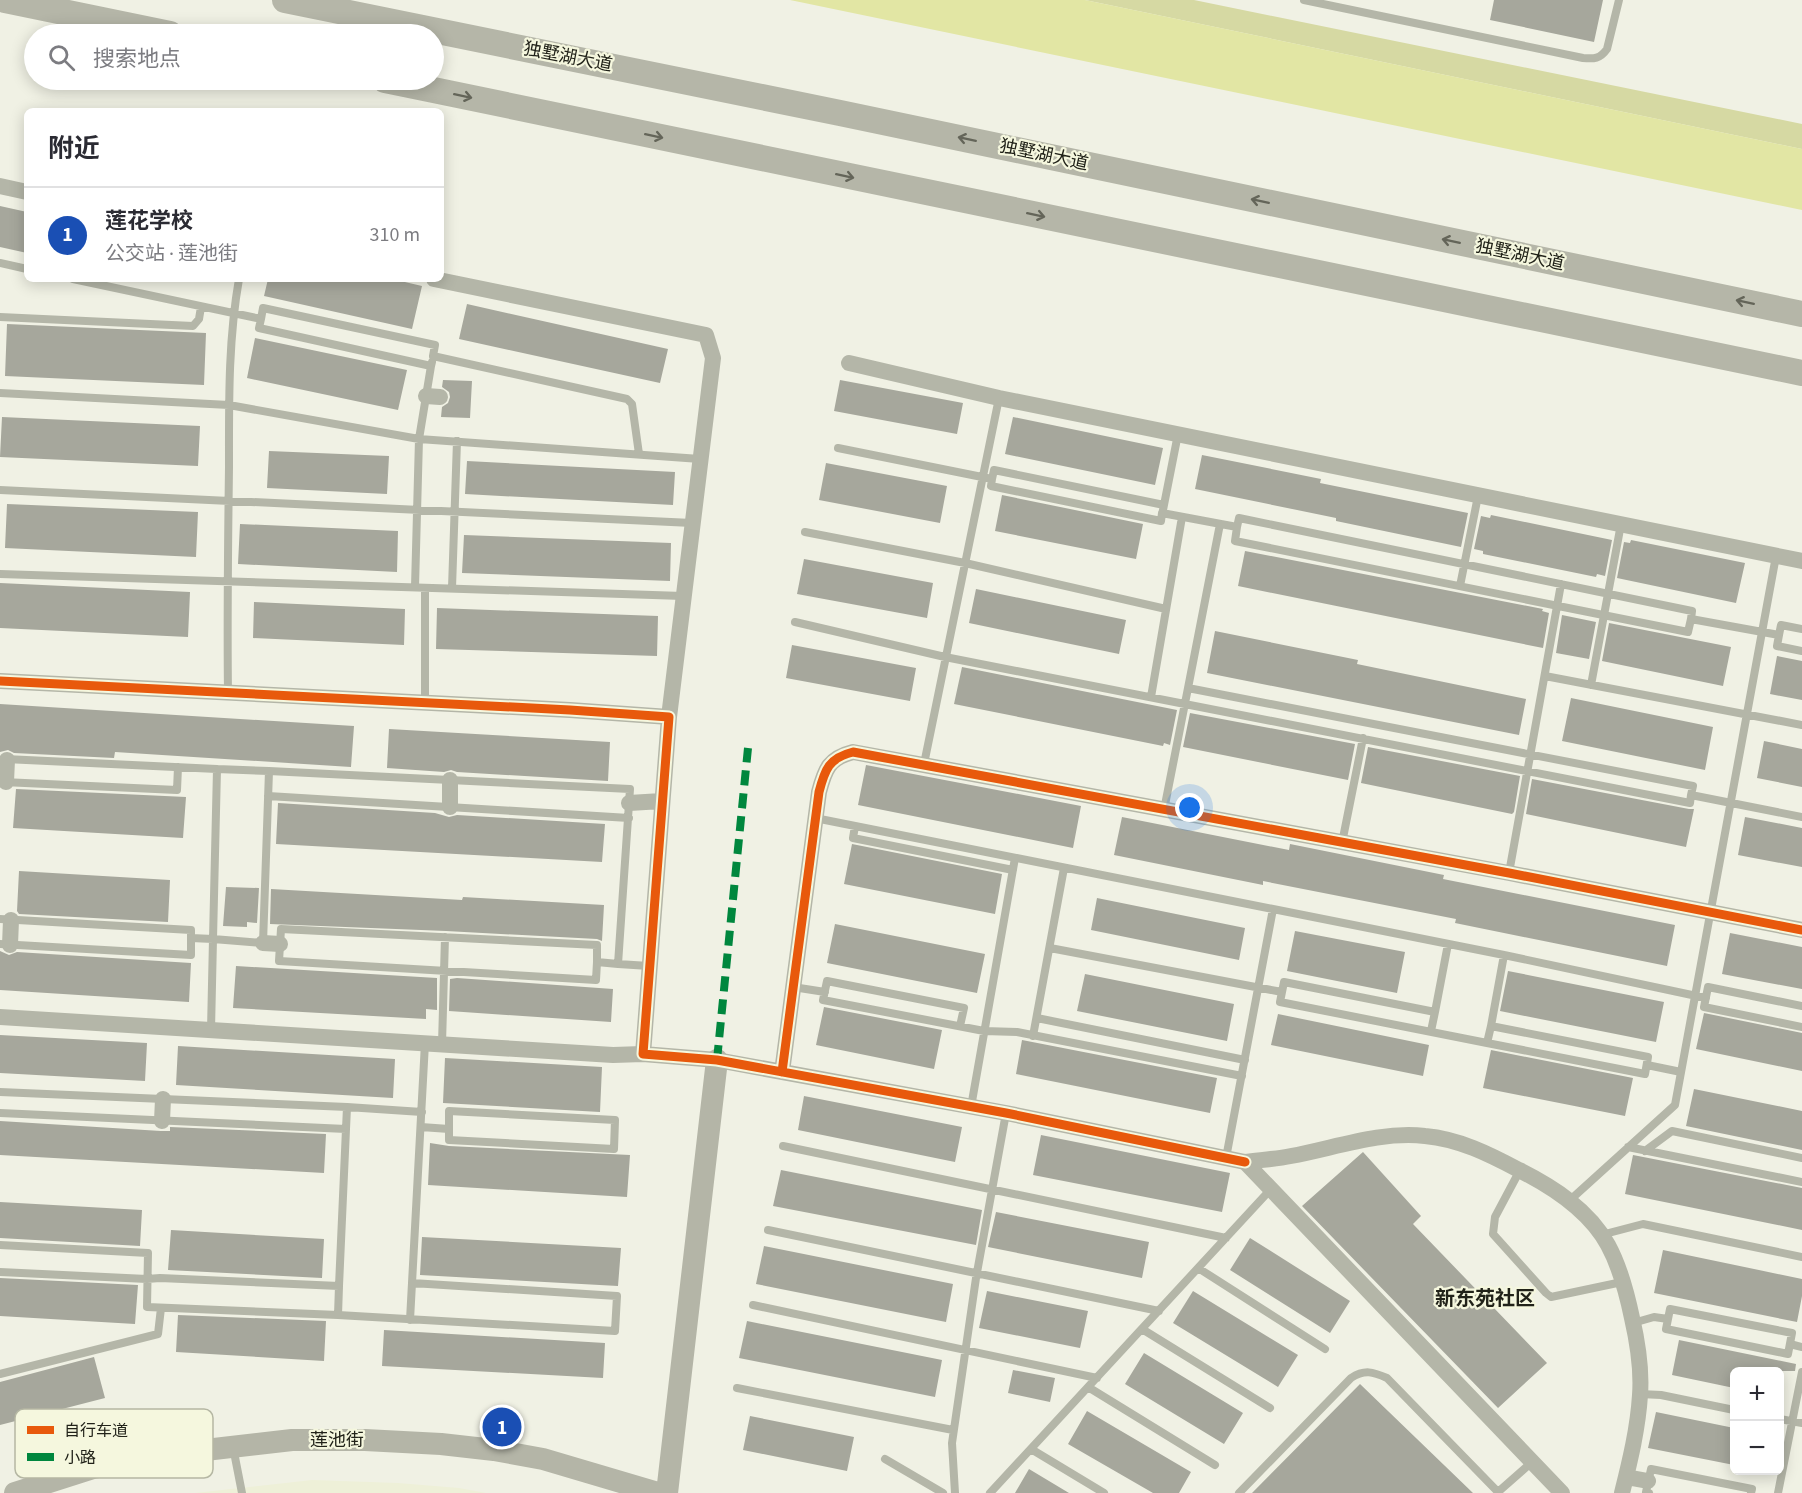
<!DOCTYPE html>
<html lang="zh">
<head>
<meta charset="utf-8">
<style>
  :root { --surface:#fff; --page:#f7f7f7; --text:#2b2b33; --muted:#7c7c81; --line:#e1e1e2; --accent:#7c3aed }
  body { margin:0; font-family:"Source Sans 3","Noto Sans SC",sans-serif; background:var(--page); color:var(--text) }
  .controls { position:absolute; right:18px; bottom:18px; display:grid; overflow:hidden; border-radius:9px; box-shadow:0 3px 15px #0003 }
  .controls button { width:54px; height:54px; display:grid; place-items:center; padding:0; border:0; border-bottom:2px solid var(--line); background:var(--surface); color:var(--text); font:30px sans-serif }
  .you { position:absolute; left:1190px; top:808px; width:21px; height:21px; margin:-15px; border:4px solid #fff; border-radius:50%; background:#1a73e8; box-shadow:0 0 0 9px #1a73e833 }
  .badge { display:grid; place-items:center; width:39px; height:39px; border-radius:50%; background:var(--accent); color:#fff; font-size:20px; font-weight:700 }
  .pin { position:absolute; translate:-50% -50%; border:3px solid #fff; box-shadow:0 2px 6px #0006 }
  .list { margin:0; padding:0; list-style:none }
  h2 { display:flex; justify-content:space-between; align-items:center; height:78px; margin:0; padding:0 24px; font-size:26px }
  h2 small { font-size:20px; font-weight:400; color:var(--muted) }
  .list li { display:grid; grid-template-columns:39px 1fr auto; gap:18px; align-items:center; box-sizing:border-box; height:96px; padding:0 24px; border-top:2px solid var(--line) }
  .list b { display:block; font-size:22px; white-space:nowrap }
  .list p { margin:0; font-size:20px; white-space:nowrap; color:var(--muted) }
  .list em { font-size:20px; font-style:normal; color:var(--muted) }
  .icon { flex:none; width:33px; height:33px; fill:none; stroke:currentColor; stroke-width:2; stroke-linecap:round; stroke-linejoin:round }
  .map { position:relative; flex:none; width:1802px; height:1493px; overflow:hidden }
  .search { position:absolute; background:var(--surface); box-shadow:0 3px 15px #0003; left:24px; top:24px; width:420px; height:66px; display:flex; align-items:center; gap:15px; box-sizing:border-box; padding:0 21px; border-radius:33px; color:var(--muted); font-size:22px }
  .panel { position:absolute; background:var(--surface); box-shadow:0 3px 15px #0003; left:24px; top:108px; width:420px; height:174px; border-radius:9px }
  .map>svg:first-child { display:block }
  .built { fill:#eef0d8 }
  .forest { fill:#d6d9a3 }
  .water { fill:#e2e6a4 }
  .building { fill:#a6a79c }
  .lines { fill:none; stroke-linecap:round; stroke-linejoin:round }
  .service { stroke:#b4b6a8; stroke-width:8 }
  .minor { stroke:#b4b6a8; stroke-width:16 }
  .secondary { stroke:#b4b5a7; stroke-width:22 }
  .primary { stroke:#b5b6a8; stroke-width:26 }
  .quiet { stroke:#00873e; stroke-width:8; stroke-dasharray:15 8; stroke-linecap:butt }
  .cycleway-casing { stroke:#f5f7de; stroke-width:13 }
  .cycleway { stroke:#e8590c; stroke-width:9 }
  .oneway { stroke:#646559 }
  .labels { text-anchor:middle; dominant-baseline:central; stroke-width:4.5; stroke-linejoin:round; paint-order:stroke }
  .street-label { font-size:18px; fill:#212219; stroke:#f5f7de }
  .neighbourhood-label { font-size:20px; font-weight:bold; fill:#212219; stroke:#f5f7de }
  .key { fill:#f5f7de; stroke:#b5b7a3; stroke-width:1.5 }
  .key-label { font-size:16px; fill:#212219 }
</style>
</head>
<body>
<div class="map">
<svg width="1802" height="1493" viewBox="0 0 1802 1493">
  <rect width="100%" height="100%" fill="#f0f1e4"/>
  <path class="built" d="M312,1480L398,1483L459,1488L486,1493H195Z"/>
  <path class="forest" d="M1085,0H1194L1802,124V149Z"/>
  <path class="water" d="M790,0H1085L1802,149V210Z"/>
  <path class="building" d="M1494,0H1603L1594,42L1490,20Z
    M0,206L27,212V253L0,247Z
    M268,279H392L422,286L412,329L264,296Z
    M467,304L668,349L660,383L459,339Z
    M7,324L206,333L204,385L5,376Z
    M255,338L407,370L398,410L247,378Z
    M443,380L472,381L470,418L441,417L442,407L448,403L450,397L449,392L442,387Z
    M840,380L963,403L957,434L834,411Z
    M2,417L200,426L198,466L0,457Z
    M1013,417L1163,448L1155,485L1005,454Z
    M269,451L389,456L387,494L267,488Z
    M1202,455L1321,479L1320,483L1468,513L1461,547L1336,521V518L1195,489Z
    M467,461L675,472L673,505L465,494Z
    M826,463L947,486L940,523L819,500Z
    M1002,495L1143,524L1136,559L995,531Z
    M7,504L198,512L196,557L5,548Z
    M1491,515L1612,540L1605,576L1597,574L1596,577L1483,554V551L1474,549L1481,516L1490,518Z
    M240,524L398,531L397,572L238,564Z
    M464,535L671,543L670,581L462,573Z
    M1631,540L1745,563L1736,603L1617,578L1624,542L1630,543Z
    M1245,551L1543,609L1542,611L1549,613L1543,648L1238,586Z
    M804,559L933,583L927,618L797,594Z
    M0,583L190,592L188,637L0,628Z
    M976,589L1126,620L1119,654L969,623Z
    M254,602L405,609L404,645L253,638Z
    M437,608L658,616L657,656L436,649Z
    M1562,615L1596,622L1589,659L1556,653Z
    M1609,623L1731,647L1723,686L1602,661Z
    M1215,631L1358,660L1357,664L1526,699L1519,735L1207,673Z
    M792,645L916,668L910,701L786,678Z
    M1777,656L1802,661V700L1770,694Z
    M962,667L1177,710L1170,745L1164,743L1163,746L954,704Z
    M1571,698L1713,727L1705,770L1562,741Z
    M0,704L354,726L351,767L115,752L114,758L14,753L8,750L0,752Z
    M1190,713L1355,744L1348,780L1183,747Z
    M389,729L610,742L608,781L457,772L451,770L444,772L387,768Z
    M1764,741L1802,749V787L1757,778Z
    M1368,747L1520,776L1514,812L1512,814L1361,783Z
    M866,765L1081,806L1073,848L858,805Z
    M1532,779L1689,809H1694L1686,847L1526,814Z
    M16,789L186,797L183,838L13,828Z
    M278,803L435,813L449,817L457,815L605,824L602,862L276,844Z
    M1122,817L1289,850L1290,844L1444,875L1443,879L1675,925L1667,966L1455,923L1456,919L1263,881V885L1114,855Z
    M1745,817L1802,828V867L1738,855Z
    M852,844L1002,874L995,914L844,884Z
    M19,871L170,880L168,922L19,914L17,911Z
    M226,887L259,888L257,923L247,922V927L223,926Z
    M271,889L462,900L463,897L604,905L602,941L597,939L446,931L270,924Z
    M1097,898L1245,928L1239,960L1091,930Z
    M835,924L985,954L977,993L827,963Z
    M1295,931L1405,952L1397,993L1287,971Z
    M1730,933L1802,947V989L1722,974Z
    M0,951L9,955L17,952L191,963L189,1002L0,990Z
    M236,966L437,978V1010L426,1009V1019L233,1008Z
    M1508,971L1664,1002L1656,1042L1500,1011Z
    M1085,974L1234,1004L1227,1041L1077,1011Z
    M457,978L613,989L611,1022L449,1011L450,979Z
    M824,1007L942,1030L934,1069L816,1045Z
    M1704,1013L1802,1033V1071L1696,1049Z
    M1278,1014L1429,1045L1423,1076L1271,1045Z
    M0,1035L147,1043L145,1081L0,1073Z
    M1022,1040L1217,1078L1210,1113L1016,1074Z
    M178,1046L395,1059L393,1098L176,1085Z
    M1491,1050L1633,1078L1625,1116L1483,1088Z
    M445,1058L602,1067L600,1112L443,1103Z
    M1694,1089L1802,1111V1150L1686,1126Z
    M804,1096L962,1127L955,1162L798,1130Z
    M0,1121L161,1131H170V1127L326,1134L324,1173L0,1155Z
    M1041,1135L1230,1173L1222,1212L1033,1175Z
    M430,1143L449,1146L630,1155L627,1197L428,1185Z
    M1363,1152L1421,1216L1413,1224L1547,1363L1498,1408L1302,1206Z
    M1633,1155L1802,1188V1230L1625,1194Z
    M781,1170L982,1210L976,1245L773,1206Z
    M0,1202L142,1210L140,1246L0,1238Z
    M996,1212L1149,1242L1142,1278L988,1247Z
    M171,1230L324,1239L322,1278L168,1270Z
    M422,1237L621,1248L618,1286L420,1275Z
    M1250,1238L1350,1301L1330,1333L1230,1270Z
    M764,1246L953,1284L946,1322L756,1284Z
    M1663,1250L1802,1279V1296L1797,1322L1654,1293Z
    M0,1278L138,1285L135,1324L0,1316Z
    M987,1291L1088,1311L1080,1348L979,1328Z
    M1193,1291L1298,1355L1278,1387L1173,1323Z
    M178,1315L326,1321L324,1361L176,1352Z
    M747,1321L942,1360L935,1397L739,1358Z
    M384,1330L605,1343L603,1378L382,1366Z
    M1679,1340L1796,1364L1795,1371H1734V1388L1672,1375Z
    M1144,1353L1243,1413L1224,1444L1125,1384Z
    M94,1357L105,1398L0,1425V1382Z
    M1013,1370L1055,1378L1050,1402L1008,1393Z
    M1360,1384L1473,1493H1252Z
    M1087,1411L1191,1472L1179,1493H1153L1068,1444Z
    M1656,1412L1734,1428V1465L1648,1448Z
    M750,1416L854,1437L847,1471L743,1450Z
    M1029,1469L1069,1493H1015Z"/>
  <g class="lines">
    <path class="service" d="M1304,0L1583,58C1594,59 1600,59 1607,49L1619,0
      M0,263L27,269
      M73,279L261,319L263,308L435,345L433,356L627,399L632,404L639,454
      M0,317L193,326L199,319L201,307
      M261,319L259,328L431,366L432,362
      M0,393L229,405L419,439L700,459
      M838,448L992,479L991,486L1161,521L1162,513L1237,527L1235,541L1688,632L1691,619L1779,635L1777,646L1802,651
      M992,479L994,470L1164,505
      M0,490L692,523
      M1163,510L1178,434
      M1237,527L1239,518L1692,611L1691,619
      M805,532L965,563L1166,609
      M0,574L683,596
      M1460,586L1478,496
      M415,587L419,439L431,366
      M452,588L457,441
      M795,622L945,657L1690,803L1691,795L1802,817
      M1779,635L1781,625L1802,629
      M1545,676L1802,725
      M1591,685L1621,524
      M1188,688L1220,524
      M228,692C227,617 228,542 229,467C229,404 228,341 239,279
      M1151,697L1182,517
      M425,702V588
      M5,759L217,769
      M924,764L999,398
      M3,782L177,790L178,767
      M268,796L629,818
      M1164,810L1188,688L1693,786L1691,795
      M815,818L1273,909
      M855,826L853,838L1013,870
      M1342,843L1363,738
      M1509,873L1561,584
      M0,919L191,930V938
      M0,944L191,955V938L213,939L217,769L269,771
      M1050,948L1282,992
      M597,962V945L281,929L279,961L596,980L597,962L618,964
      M793,987L825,992
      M1802,1006L1708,987L1704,1007L1802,1027
      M1435,1012L1448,944
      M1037,1018L1245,1060
      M960,1026L964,1008L827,981L823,1000L984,1031L1017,1032L1242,1076
      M1491,1026L1648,1057L1645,1074L1487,1043Z
      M1491,1026L1504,955
      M211,1030L213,939L263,943L269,771L630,789L618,964L649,966
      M1431,1031L1435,1012L1284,982L1280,1002L1487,1043
      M1033,1036L1064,868
      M442,1044L445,937
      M1647,1065L1681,1072
      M0,1092L347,1107L346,1129L0,1113
      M347,1107L422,1112
      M971,1107L1015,858
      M421,1127L449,1129V1140L614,1149L615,1120L449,1111V1129
      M783,1146L1226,1238
      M1628,1147L1802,1182
      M1645,1151L1672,1131L1802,1158
      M1226,1158L1273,909L1504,955L1706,998
      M1520,1170L1495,1217L1493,1234L1546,1293L1551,1297L1622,1282
      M1569,1201L1675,1105L1776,556
      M768,1230L1159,1311
      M1601,1235L1643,1224L1802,1257
      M0,1245L148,1253L147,1307L338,1315L339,1286L160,1278L147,1279L0,1272
      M1198,1268L1325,1349
      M412,1283L425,1043
      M339,1286L346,1129
      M753,1305L1097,1378
      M1670,1309L1792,1333L1788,1354L1666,1329Z
      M338,1315L615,1331L617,1296L412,1283L410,1320
      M1633,1323L1654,1317L1668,1319
      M1142,1329L1270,1408
      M1790,1344L1802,1347
      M0,1374L158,1334L161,1308
      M1088,1387L1215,1465
      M737,1388L953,1430
      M1640,1394L1661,1395L1734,1410
      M1780,1419L1802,1423
      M233,1447L242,1493
      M1031,1449L1104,1493
      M885,1459L943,1493
      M1498,1492L1532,1462
      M955,1493L952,1443L976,1278L1006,1113
      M990,1493L1271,1189
      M1239,1493L1351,1378C1365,1369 1373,1372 1387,1378L1499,1493
      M1649,1493L1646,1492L1651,1469L1752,1489L1751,1493
      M1778,1493L1802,1372"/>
    <path class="minor" d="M0,186L27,192
      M434,279L706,335L713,358L669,717
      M849,363L999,398L1802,561
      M426,396L440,397
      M0,681L570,710L669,717L643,1054L717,1060L1006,1113L1245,1162
      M6,782L7,760
      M629,803L662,801
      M450,807V780
      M263,943L280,944
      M10,945L11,920
      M0,1017L613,1055L643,1054
      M782,1072L819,792C825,769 829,758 853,752L1509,873L1802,930
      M162,1121L163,1099
      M1626,1477L1648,1481
      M1562,1493L1245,1162C1260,1160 1276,1159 1291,1156C1335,1148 1380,1131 1425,1136C1459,1139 1489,1154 1519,1170C1553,1187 1589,1210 1608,1245C1620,1267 1627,1294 1632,1318C1638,1344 1642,1368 1640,1395C1638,1428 1630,1461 1622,1493"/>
    <path class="secondary" d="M15,1493L93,1468L188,1452L292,1440H365L441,1444L494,1450L543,1459L658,1493
      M667,1493L717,1060"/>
    <path class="primary" d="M5,0L170,34
      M285,0L840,113L1802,314
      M385,80L1802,373"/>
    <path class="quiet" d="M717,1060L748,748"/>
    <defs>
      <path id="cycleway" d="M0,681L570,710L669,717L643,1054L717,1060L1006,1113L1245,1162
        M782,1072L819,792C825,769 829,758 853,752L1509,873L1802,930"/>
    </defs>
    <use href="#cycleway" class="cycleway-casing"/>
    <use href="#cycleway" class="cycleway"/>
  </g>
  <defs><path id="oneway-shaft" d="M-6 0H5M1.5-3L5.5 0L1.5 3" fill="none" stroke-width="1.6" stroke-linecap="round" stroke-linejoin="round" transform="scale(1.5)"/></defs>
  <g class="oneway">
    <use href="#oneway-shaft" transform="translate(463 96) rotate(12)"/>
    <use href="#oneway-shaft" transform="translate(654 136) rotate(12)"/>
    <use href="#oneway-shaft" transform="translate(967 139) rotate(-168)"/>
    <use href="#oneway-shaft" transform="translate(845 176) rotate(12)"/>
    <use href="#oneway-shaft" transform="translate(1260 201) rotate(-168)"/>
    <use href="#oneway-shaft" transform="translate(1036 215) rotate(12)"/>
    <use href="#oneway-shaft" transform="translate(1451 241) rotate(-168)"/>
    <use href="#oneway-shaft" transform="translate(1745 302) rotate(-168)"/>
  </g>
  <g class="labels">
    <g class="street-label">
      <text transform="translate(568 57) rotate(11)">独墅湖大道</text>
      <text transform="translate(1044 155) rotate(12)">独墅湖大道</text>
      <text transform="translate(1520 255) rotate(12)">独墅湖大道</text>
      <text x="337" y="1440">莲池街</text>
    </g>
    <g class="neighbourhood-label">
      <text x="1485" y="1299">新东苑社区</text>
    </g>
  </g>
  <rect x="15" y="1409" width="198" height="69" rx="9" class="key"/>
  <rect x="27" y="1426" width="27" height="8" fill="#e8590c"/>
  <rect x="27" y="1453" width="27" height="8" fill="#00873e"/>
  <g class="key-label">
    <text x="64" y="1436">自行车道</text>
    <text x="64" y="1463">小路</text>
  </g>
</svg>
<div class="controls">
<button>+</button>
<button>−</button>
</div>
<div class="you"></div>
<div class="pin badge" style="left:502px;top:1427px;background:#1a4fb4">1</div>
<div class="search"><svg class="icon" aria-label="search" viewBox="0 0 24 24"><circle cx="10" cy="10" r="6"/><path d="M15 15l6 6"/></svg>搜索地点</div>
<section class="panel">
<h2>附近<small></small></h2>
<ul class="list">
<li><span class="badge" style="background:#1a4fb4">1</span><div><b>莲花学校</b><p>公交站 · 莲池街</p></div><em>310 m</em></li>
</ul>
</section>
</div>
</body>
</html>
